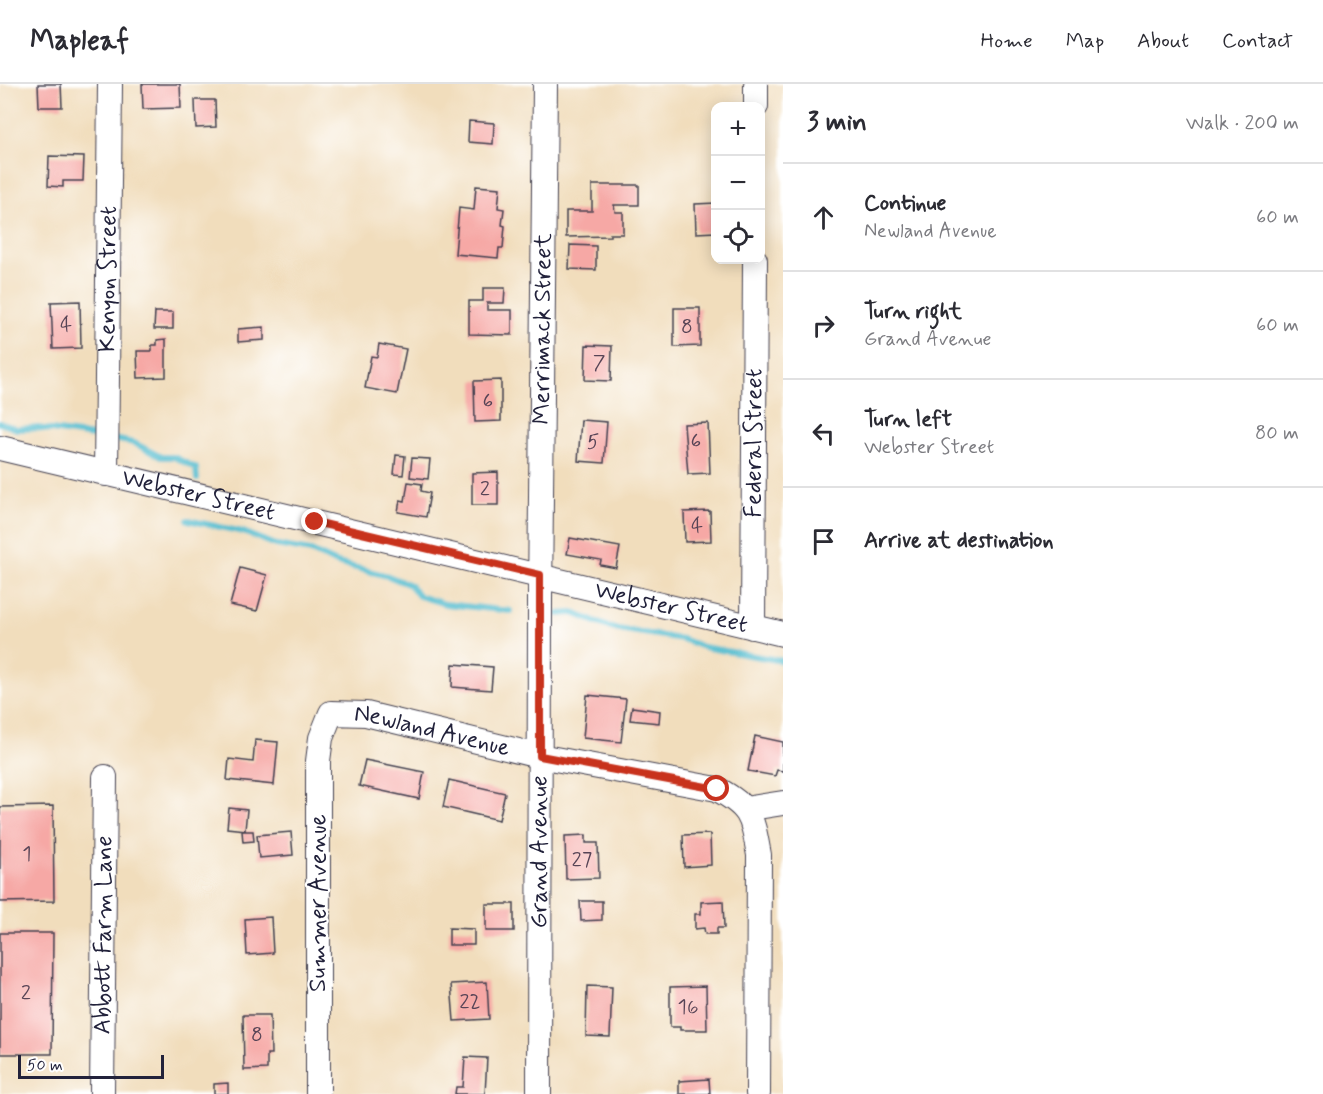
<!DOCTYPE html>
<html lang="en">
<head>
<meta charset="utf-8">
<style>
  :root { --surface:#fff; --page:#f2f2f3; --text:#2b2b33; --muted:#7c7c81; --line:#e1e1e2 }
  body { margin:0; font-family:Mynerve,sans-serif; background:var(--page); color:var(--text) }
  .controls { position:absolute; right:18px; top:18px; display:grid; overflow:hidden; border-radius:12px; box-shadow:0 3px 15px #0003 }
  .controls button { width:54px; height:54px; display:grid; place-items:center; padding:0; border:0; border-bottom:2px solid var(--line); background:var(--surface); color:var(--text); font:30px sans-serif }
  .scale { position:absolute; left:18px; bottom:15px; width:146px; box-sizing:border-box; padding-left:6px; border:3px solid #22223b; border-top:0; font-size:16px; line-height:21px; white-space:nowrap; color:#22223b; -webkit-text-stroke:4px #fff; paint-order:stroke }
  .stop { position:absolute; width:18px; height:18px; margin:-14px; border:4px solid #c8321e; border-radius:50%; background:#fff }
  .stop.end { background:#c8321e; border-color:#fff; box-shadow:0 2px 6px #0008 }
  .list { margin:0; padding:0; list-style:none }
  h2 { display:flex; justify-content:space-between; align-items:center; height:78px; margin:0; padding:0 24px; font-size:26px }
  h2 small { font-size:20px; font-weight:400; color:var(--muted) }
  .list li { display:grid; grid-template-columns:39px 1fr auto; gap:18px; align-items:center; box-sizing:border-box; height:108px; padding:0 24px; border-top:2px solid var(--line) }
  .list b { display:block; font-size:22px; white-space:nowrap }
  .list p { margin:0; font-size:20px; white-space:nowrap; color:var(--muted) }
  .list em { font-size:20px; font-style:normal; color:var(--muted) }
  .icon { flex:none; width:33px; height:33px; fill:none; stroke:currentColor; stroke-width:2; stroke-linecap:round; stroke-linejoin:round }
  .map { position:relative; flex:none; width:783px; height:1010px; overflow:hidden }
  header { display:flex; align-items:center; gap:36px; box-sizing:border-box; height:84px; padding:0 30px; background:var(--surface); border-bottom:2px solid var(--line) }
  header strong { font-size:28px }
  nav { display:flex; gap:33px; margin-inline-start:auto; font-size:21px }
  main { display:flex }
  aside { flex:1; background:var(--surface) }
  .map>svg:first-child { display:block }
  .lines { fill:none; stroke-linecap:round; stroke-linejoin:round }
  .stream { stroke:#52bcce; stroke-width:6 }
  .building { fill:#f6a8a5 }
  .minor-casing { stroke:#413e4e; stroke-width:26 }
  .minor { stroke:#fff; stroke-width:24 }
  .route { stroke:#c8321e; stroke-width:8 }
  .labels { text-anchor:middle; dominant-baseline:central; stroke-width:4.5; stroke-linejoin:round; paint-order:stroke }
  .number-label { font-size:21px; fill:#574456 }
  .street-label { font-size:24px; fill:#22223b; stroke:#fff }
</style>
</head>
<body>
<header>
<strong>Mapleaf</strong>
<nav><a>Home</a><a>Map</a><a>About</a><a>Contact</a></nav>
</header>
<main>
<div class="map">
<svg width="783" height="1010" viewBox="0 0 783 1010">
  <rect width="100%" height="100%" fill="#fff"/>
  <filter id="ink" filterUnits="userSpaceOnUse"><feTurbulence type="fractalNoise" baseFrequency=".0167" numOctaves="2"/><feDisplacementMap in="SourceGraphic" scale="12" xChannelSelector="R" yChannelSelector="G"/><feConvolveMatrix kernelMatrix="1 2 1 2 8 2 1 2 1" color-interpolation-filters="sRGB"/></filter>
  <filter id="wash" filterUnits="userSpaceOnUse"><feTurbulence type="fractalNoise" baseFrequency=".008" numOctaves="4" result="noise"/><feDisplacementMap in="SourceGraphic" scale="24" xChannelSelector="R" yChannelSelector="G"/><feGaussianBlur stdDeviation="1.35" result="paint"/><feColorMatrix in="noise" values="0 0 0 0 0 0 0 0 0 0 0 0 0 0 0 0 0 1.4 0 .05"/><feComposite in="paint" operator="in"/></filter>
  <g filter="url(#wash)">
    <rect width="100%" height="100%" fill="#f1ddbc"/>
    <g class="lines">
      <path class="stream" d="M0,339L17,345L37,344L100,353
        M113,355L134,359L161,373H174L196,384L197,395
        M188,436L243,448L276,461L311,467L337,479L388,492L410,501L419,512L445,520L510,527
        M558,530L573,529L611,544L682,555L703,563L783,577"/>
    </g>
    <g id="blocks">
      <path class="building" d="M38,0H61L62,23H39Z
        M142,0H180L181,24L143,25Z
        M195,16H215L216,43L196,44Z
        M469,37L494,39L493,60L468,58Z
        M49,72L84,73L83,97H63V103L48,102Z
        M592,101H639V121H614L615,128H623V150H610V152L566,153V127H592Z
        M476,102L500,104L498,124L504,125L502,141L505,142L503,164H499L498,174L455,170L459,124L474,126Z
        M716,119V148L696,149L695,120Z
        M570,161L596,162V186L569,185Z
        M483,204H505L504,219H487V226H512V251L469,250V217H483Z
        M80,217L81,264L53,265L51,218Z
        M674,224H700V262L674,263Z
        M155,228H173V245H154Z
        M264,243V256L238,258V245Z
        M166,255V293L138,294L137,267H152V261H157V256Z
        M379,260L406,265L397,310L365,304L371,272L377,273Z
        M586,261L612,262L611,297L585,296Z
        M501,296V337L475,338L474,297Z
        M581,336L607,338L604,379L578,377Z
        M708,339L710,389L688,390L684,340Z
        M396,371L405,372L403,391L394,390Z
        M412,374L430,375L428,395L410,393Z
        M498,388V421H472V389Z
        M408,398L422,400L421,407L430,409L426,433L398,428L400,416L405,417Z
        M710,427L711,457L685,458L684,428Z
        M570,454L620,463L616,484L600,481L601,476L567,470Z
        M240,484L267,491L257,527L230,521Z
        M453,580L493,583L491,606L452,603Z
        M587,611L626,615L621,658L583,654Z
        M632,623L660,627L659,639L630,636Z
        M755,652L783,658V687L777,686L775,692L748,687Z
        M255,656L278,658L274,701L227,696L229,675L253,678Z
        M365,676L424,688L419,715L359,702Z
        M449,696L505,709L499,736L443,723Z
        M53,722L54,817L0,818V723Z
        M229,724L247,726L245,746L227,744Z
        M242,747H253L254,757L243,758Z
        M291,748L293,771L259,774L257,751Z
        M710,750L711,781L684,783L683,751Z
        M586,751V759H598L599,794L566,795L565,752Z
        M580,817H602V836L581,837Z
        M723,817L724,844H717V850H705L704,844L695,845V830H701V818Z
        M486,820H514V847H486Z
        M271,833L273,869L247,871L245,835Z
        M449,844L474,845V861H449Z
        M0,849H53L52,970H0Z
        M487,898L489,935L454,937L451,900Z
        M587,902L612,903L610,953L586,952Z
        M706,902L707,946H680V943H670V903Z
        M243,931H270L271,970H267V985L244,986Z
        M465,973L487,974L485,1010H455L456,1003H463Z
        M709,995L710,1010H679V997Z
        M228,999V1010H214V1000Z"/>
    </g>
  </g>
  <g filter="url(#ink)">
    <use href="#blocks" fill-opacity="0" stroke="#413e4e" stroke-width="1.5"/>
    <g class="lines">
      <defs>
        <g id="minor">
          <path d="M756,22V0"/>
          <path id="s1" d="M0,364L783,550"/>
          <path id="s2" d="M106,390L110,0"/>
          <path id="s3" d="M753,543L755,176"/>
          <path d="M745,725L783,719"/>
          <path id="s4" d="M102,1010L105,693"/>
          <path id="s5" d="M318,1010V677L321,654L331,629L366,630L539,672L717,705C752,724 752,733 759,771L758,1010"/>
          <path id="s6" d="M539,1010L540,516L545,0"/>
        </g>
      </defs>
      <use href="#minor" class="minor-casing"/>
      <use href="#minor" class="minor"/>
    </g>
  </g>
  <g class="lines" filter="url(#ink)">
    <path class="route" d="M315,438L540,491V672L717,705"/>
  </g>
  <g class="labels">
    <g class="number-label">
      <text x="66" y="241">4</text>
      <text x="687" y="243">8</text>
      <text x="599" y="279">7</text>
      <text x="488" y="317">6</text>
      <text x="696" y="357">6</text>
      <text x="593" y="358">5</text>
      <text x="485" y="405">2</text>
      <text x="697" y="442">4</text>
      <text x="27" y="770">1</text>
      <text x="582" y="776">27</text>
      <text x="26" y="909">2</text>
      <text x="470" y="918">22</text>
      <text x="688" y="923">16</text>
      <text x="257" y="951">8</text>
    </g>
    <g class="street-label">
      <text stroke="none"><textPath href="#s2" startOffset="195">Kenyon Street</textPath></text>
      <text stroke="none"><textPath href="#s6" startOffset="765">Merrimack Street</textPath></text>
      <text stroke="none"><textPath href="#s3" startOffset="184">Federal Street</textPath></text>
      <text stroke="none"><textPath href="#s1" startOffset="204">Webster Street</textPath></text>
      <text stroke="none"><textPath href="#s1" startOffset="690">Webster Street</textPath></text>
      <text stroke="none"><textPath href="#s5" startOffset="486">Newland Avenue</textPath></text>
      <text stroke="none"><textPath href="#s6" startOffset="242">Grand Avenue</textPath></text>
      <text transform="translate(318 819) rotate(-90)">Summer Avenue</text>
      <text stroke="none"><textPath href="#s4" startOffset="159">Abbott Farm Lane</textPath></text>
    </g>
  </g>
</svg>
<div class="controls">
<button>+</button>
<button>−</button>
<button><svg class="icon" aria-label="locate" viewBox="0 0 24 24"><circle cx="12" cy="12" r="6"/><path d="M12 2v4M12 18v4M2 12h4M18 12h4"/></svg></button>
</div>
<div class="scale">50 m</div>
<div class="stop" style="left:717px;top:705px"></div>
<div class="stop end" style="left:315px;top:438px"></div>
</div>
<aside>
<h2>3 min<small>Walk · 200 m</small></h2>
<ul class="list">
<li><svg class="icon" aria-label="ahead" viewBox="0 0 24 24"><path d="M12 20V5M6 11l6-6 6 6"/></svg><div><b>Continue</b><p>Newland Avenue</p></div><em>60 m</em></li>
<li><svg class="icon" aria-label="right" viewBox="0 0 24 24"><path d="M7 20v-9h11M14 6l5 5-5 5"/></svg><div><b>Turn right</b><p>Grand Avenue</p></div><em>60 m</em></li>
<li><svg class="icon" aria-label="left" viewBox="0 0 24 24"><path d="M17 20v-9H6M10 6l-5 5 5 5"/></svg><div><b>Turn left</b><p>Webster Street</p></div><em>80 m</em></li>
<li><svg class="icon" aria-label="arrive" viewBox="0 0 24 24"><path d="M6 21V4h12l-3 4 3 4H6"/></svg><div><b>Arrive at destination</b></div></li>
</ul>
</aside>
</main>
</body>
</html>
